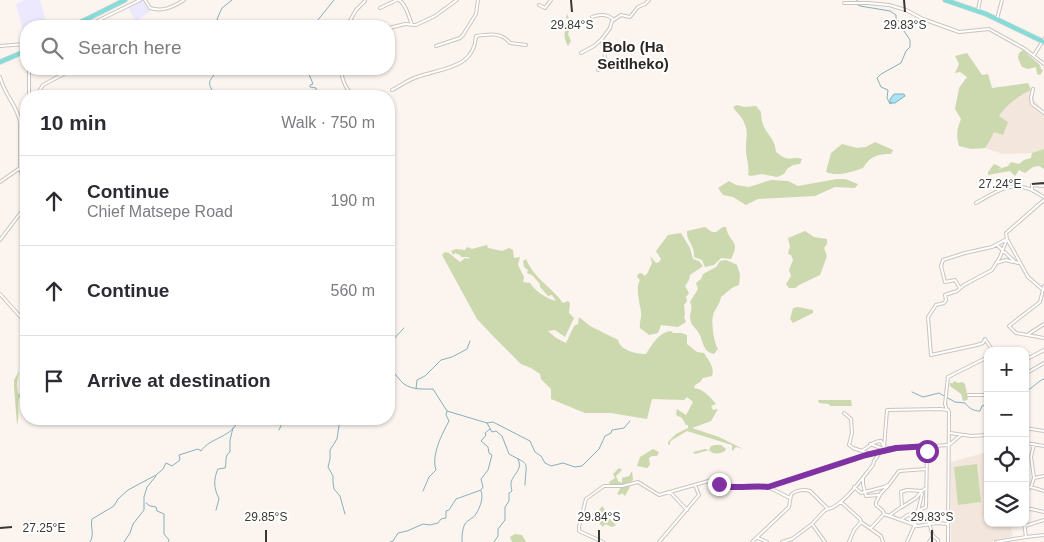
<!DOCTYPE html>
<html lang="en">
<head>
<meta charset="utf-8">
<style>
  :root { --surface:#fff; --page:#f7f7f7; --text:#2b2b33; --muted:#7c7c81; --line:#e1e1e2 }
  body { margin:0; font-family:Helvetica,sans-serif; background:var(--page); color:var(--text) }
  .controls { position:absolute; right:15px; bottom:15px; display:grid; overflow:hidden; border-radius:10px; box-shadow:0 1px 4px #0004 }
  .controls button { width:45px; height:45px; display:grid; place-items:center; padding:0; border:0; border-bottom:1px solid var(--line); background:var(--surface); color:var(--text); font:25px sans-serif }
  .stop { position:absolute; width:15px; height:15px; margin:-11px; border:4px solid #8031a2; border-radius:50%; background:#fff }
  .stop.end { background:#8031a2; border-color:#fff; box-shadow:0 1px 5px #0008 }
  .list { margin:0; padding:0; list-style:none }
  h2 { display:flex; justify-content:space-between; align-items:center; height:65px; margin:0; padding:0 20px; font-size:21px }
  h2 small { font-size:16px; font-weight:400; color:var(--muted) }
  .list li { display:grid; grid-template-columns:32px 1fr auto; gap:15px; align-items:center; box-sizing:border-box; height:90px; padding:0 20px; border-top:1px solid var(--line) }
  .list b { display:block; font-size:19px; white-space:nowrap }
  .list p { margin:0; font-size:16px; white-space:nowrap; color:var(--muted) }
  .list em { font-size:16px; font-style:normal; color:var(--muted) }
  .icon { flex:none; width:28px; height:28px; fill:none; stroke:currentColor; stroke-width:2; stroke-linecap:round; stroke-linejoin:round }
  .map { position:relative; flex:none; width:1044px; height:542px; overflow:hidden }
  .search { position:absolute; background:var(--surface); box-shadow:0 1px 4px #0004; left:20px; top:20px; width:375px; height:55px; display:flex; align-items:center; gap:12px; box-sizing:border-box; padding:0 18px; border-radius:20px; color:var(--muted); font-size:19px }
  .panel { position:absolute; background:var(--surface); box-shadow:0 1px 4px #0004; left:20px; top:90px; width:375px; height:335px; border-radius:20px }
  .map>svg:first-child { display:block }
  .commercial { fill:#ece8fe }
  .built { fill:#f3e6dc }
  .green { fill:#ccd8ae }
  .water { fill:#a6e4f6; stroke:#86b0bc }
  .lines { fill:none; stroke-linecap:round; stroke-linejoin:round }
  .stream { stroke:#86b0bc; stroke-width:1 }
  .street-casing { stroke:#cac4be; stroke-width:4 }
  .primary-casing { stroke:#d4d3d3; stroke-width:5.5 }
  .street { stroke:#fff; stroke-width:2 }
  .primary { stroke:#82ddd9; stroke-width:4 }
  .route { stroke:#8031a2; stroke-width:6 }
  .ticks { fill:none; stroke:#3a3835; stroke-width:2 }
  .labels { text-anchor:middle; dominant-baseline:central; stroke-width:4; stroke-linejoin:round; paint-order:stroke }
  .neighbourhood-label { font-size:15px; font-weight:bold; fill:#2d2824; stroke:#fff }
  .ticks-label { font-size:12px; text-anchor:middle; fill:#3a3835; stroke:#fff; stroke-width:4; stroke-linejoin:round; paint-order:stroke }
</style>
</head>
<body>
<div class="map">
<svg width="1044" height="542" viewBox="0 0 1044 542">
  <rect width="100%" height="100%" fill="#fbf4ef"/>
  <path class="commercial" d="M25,0H40L47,26H26V42L22,43L21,38H25L16,4Z
    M143,0L150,12L135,21L129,8Z"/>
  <path class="built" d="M1034,89V100L1044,111V149L1032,153L1003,154L985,148L989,142L999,116L1005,107L1020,95Z
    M988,452V523H1010L1013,536L991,542H951V462Z"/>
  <path class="green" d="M567,14L572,24L568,34L571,41L568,46C564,39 562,30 570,26L564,24L570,22L566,17Z
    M1023,50L1040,65L1041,69L1043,70L1040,75L1037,74L1036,67L1028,69L1022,67L1018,58L1019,53Z
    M967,53L982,75L988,74L992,88L1028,83L1031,90C1018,96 1007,104 999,116L1008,122L1003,135L994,132L989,142L985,148L971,149L959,146C956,135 957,129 961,119L955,109L959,88L967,77L960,72L955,73L959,64L955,56Z
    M737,105L744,107L756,106L761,112C761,134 775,134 776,152C790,164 791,155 802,159L800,164L793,165L787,169L784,174L777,177L762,174L751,176L748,175C750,164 745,157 746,147C746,135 749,133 743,120C740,115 736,112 733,107Z
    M875,142L893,150L891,154C878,154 870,156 863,168C851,172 838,177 826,172L831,153L842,144L857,148L866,147Z
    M1044,149V169L1039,166L1033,167L1025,173L1019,170L1015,176L1010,171L988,175V172L994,164L1001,167L999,169L1008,166L1011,162L1019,164L1024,160L1031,158L1032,153Z
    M837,179H845L858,184L855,188L835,187L815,196L758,199L746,205L733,197L723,195L718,188L729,181L736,185L749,187L771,180L788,181L798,186Z
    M705,227L712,232H716L723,227H726C729,244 741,239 731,259L721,258L714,265L705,267L702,260L694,257C695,245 686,241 687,231Z
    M805,231L814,237L827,239V244L824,248L827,256L820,275L799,285L795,288H789L786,284L791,276L789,270L793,260L791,255L788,254L790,246L788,238Z
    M681,233L690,248L693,259L699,261L703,266L690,275L689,280L685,286L689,293L686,297L687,301L684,305L685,314L684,317L686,322L678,327L661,325L658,333L649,335L640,328C639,322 642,318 641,312C640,303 635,289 640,280L637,277L638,274L642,273L644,276L647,274L652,263L650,256L656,263L659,262L661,259L656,251L668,235Z
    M487,245L488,248L502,251L509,248L513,250L514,258L520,257L518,265L524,277L523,282L530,283C535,291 547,299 556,301L552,295L548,296L540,287V284L532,275L527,273L528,270L524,267L523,261L526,259C536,281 550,285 563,303L568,301L570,303L569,313L574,318L565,337L555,330L548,331L556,338L566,343L574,326L578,324L579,317L590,326L618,340C620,350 635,354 646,354C652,345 659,332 671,331L673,333H681L687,335V344L697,352L704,353C708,360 715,367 712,376L703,378L700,382L695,385L694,388C704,389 710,397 716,404L711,406L713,410L718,409L711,421L692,428L719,437L743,449L736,447L732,451V445L687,431L672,440L670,442V445L668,444V442L676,434L688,428V425H686L682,418L676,415L677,409L686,415L693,402L687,397L684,400L652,399L647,419L611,413H585L551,399V389L541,379L540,374L531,368L521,364L493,336L477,319L442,255L445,252L449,253L460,262L465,258L470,259L468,257H461L460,255L455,253L453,255L451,251L456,249L465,250L467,247L472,249Z
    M726,260L737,265L740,275L739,285C731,287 728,292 721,297C720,305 714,309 713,316C711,323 714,343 718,349L714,354C701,351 704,340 698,332C696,328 692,326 691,322C688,314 694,309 690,302L698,289L696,283L701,279L703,274L716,267L720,261Z
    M798,307L813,310V313L793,323L790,319L793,308Z
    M19,371L17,384L18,394L26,391V394L19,398C17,407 20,415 17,425L14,387V380Z
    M954,381L958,383L962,382L965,384L968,399L967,400L963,401L961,394L950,386V383H953Z
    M818,400H851L852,406H830L829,404L819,403Z
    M715,445H721L726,449L725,451C720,454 713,455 709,450L695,454L693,452L705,449L709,450L711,446Z
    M653,449L659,452L657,456H652L649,458L650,465L647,468L637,466L640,457Z
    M977,464L981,502L958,505L954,467Z
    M619,468L622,470L616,476L618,481L622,483V478L629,476L632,471L633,480L628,484L630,487L625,496L622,493L620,495L617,494L620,489L618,485H610L609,482L615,478L613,474Z
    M602,506L606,511L603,516L609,518L616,525L612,527L605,524L603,527L600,524L599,516L596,514Z
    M515,534L522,535L526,542H512L510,537Z"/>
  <path class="water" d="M894,94H904L905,96L895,103H890V99Z"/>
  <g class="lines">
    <path class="stream" d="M857,0L858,5L860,6L890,11L896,15V20L901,22L902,28L910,40V47L906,51L901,63L881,74L877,78L881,87L888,90L887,98L890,104L892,103
      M221,26L222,25L217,19L222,8L232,0
      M313,26L334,0
      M214,69L216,73C206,83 209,85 216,96
      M307,69L313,84L310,85V87L316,88L317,96
      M389,344L404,328
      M389,369C396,373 398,379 404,384C413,390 423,389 433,389L447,411L487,423L493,422L530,441L535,452L541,456L545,463L551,466L563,463L575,467L582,466L599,449L605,436L611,433L612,430L624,428L630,421
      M416,389L417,380L425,376L441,360L452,357L467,349L470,341
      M912,392L923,397L939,393L955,402L965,403C969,408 973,411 980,411L982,406L988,404
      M1025,392C1033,388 1039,380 1044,379
      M340,419L337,439L330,450V459L328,467L333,476V482L334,489L340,496L345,514
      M487,423L492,432L496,431L502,436L509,454C531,466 526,460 525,485
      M279,430L284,419
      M423,491L429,477L436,470C431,455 442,434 449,421L446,415L447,411
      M146,503L150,506L156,507L157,511L164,514V534L169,540L168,542
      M216,510L219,499C214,488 213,480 218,469L225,468C227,463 224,455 230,452V440L233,428
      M90,542C95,534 90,528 92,519L114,506L118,499L128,490L156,475L163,469L166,463L172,466L180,460L179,455L198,449L201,451C210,437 235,437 238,419
      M124,542L130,533L133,524L144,510V497L147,487L156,476
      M390,542L393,541L398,533L407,531L423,524L430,525L438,523L441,519L446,518V511L449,510L456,499L481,490L483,487L481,479L488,470L492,455L489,453L488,447L481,441L486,435L485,433L490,429
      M462,542C462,536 462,531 464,526C466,520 473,519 476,514C480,507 484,498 481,491
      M494,542L498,536V529L505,520V507L509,501V493L512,491C511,487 510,482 513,478C517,471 522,468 518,459"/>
    <defs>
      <path id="street" d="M145,0L150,8C163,12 173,7 184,0
        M399,0C406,4 409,17 412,25
        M844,3H868L889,5L906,10L923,19L959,32L989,29L1025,49L1044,64
        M539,5L545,8L551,0
        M380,8L397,0
        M978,10L980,0
        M592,17C600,14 608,14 614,20
        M997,19L1002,0
        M87,26L140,0
        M347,26L356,10L365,1
        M389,28L405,24L416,25L435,16L457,0
        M0,46L26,44
        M436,46L460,38L463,35L476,14L478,0
        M581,53L594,46L602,39
        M1034,55L1044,39
        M29,69V96
        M341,69C342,80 345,90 355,96
        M598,70L605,67L606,64L602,39L610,28L612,21L621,15L630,17L638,7L645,4L649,0
        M0,77C5,96 17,105 20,122
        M1033,89L1031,98L1032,104L1044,113
        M392,90C400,86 408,80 417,77C442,68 474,69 476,36C488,34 502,32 510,43L526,45
        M36,96L43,85L73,69
        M376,96L378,95
        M0,182L20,168
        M1032,190V185L1044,186
        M976,203C991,195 1007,182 1026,188C1032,189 1038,194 1044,197
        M1007,239L1028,277L1042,289
        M0,240L22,211L25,203L26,191L20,168V123L26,115
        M997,245L1015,262L1018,263
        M996,263L1006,260L1013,262
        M1044,286L1040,302L1009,326L1016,333L1044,338
        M960,288L955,280L945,282L941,266L943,260L965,253L992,247L1007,239L1006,233L1044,200
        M0,294L26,323
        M1027,335L1044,324
        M993,351L985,339L983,343L977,345L931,355L928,317L936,305L944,303L946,300L945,295L957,291L964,285L992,270L1000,257L1007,239
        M1025,360L1044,350
        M1025,374L1044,363
        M968,395H988
        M947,410L945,404L948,377L988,357
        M844,413L851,419L852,433L849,445L853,448L868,453
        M1025,428L1044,431
        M950,433L971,436L988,435
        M1025,443L1044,446
        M870,444L881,448
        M894,449L884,447L887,410L940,409L948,410L949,412L948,542
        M863,478V484L866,496L879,495
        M1034,478L1044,476
        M768,487L866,455L902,448L949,445L961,435
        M854,487L861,493L884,487L888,485
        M1031,487L1034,478L1031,457L1034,444
        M1025,489L1031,487L1044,491
        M922,491L916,498L902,507L901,492L907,490L922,491L926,488
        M670,492L687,510
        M841,502L860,519L861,522L881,536L883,542
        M1025,510L1031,509L1044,512
        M884,514L918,526L937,523L948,524
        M889,516L901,507
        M901,520L906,516L926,507L927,453L929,446
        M929,523L933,536L938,540V542
        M1024,523L1026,537L1044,535
        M1025,526L1044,520
        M871,528L884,514L883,511L876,505V502L881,493L888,486L899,471L926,469
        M758,538L767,542
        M603,542L579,531V527L586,499L604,486H622L638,482L659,495L712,480L727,487L756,486L768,487L790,498
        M659,542L699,495L695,485
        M752,542L789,507L791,495C795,490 804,489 810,491L828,509C842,507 864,476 873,465L874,461L884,447L881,441C872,441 870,447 863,450
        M782,542L792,539L812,524
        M825,542L812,524L824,511L828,509
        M849,542L854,530L861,522
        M907,542L915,524L922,494
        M929,542L933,536
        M996,542L1026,537"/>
      <path id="primary" d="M945,0L986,14L1044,42
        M73,26L125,0
        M0,62L26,51"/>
    </defs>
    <use href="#street" class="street-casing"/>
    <use href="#primary" class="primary-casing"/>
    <use href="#street" class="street"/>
    <use href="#primary" class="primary"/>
  </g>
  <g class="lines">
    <path class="route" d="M719,484C729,490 754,485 768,487L866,455L896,448L929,446L927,451"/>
  </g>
  <path class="ticks" d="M571,0L572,12M904,0L905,12M1032,184L1044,183M0,528L12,527M266,530V542M599,530V542M932,530V542"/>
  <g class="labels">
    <g class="neighbourhood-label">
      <text x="633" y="46">Bolo (Ha<tspan x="633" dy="17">Seitlheko)</tspan></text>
    </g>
  </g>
  <g class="ticks-label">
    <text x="572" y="29">29.84°S</text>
    <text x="905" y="29">29.83°S</text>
    <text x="1000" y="188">27.24°E</text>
    <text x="266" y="521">29.85°S</text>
    <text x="599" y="521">29.84°S</text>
    <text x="932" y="521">29.83°S</text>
    <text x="44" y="532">27.25°E</text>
  </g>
</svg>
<div class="controls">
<button>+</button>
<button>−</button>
<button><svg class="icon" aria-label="locate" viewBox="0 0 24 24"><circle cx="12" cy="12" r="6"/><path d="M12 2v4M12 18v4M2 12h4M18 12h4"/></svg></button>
<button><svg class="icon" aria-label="layers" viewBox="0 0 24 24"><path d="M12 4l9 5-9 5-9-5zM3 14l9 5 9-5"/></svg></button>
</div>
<div class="stop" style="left:927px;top:451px"></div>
<div class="stop end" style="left:719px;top:484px"></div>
<div class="search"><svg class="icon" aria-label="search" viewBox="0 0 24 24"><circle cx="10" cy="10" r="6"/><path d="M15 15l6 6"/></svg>Search here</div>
<section class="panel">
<h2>10 min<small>Walk · 750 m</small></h2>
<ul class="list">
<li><svg class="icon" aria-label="ahead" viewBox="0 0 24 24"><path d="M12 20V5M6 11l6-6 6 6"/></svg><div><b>Continue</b><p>Chief Matsepe Road</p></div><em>190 m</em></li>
<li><svg class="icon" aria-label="ahead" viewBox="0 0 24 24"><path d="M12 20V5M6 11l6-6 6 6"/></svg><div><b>Continue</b></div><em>560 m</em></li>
<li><svg class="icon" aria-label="arrive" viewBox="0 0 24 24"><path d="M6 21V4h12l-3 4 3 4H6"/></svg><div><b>Arrive at destination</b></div></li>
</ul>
</section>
</div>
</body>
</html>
